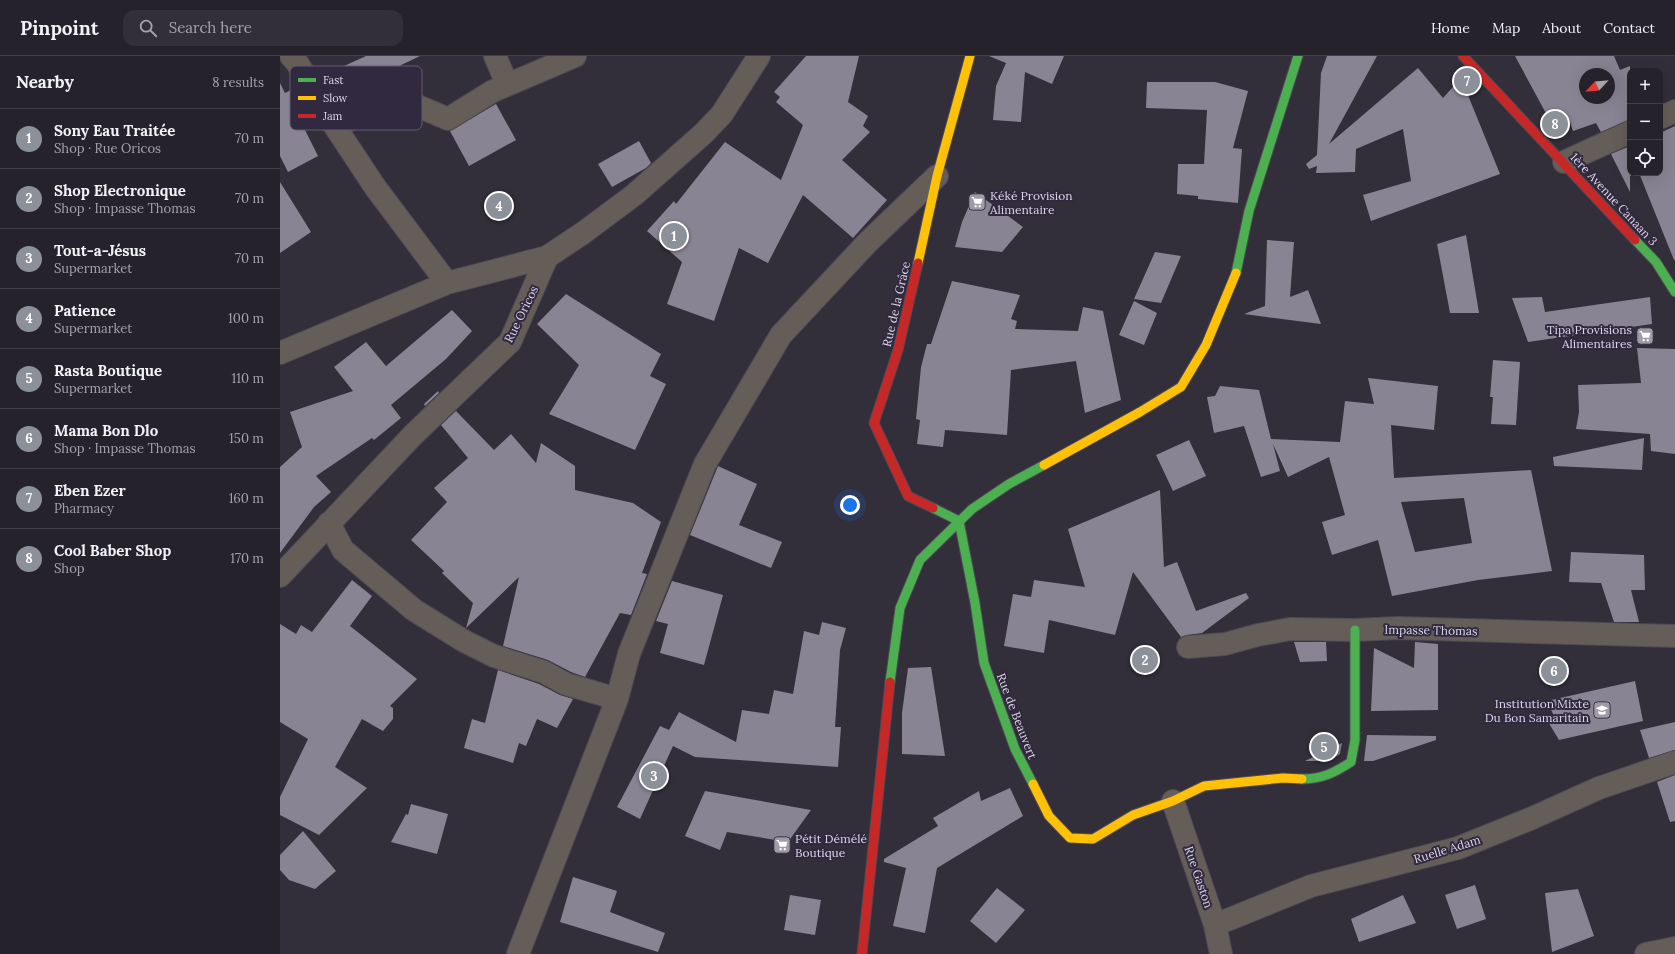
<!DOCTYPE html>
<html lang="en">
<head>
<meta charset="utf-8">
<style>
  :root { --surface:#26222c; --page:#322f38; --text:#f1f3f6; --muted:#a4a4a9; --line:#423f48; --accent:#8c9099 }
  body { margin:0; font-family:Lora,serif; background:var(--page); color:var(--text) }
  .controls { position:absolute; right:12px; top:12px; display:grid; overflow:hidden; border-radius:8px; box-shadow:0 4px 16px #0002 }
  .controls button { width:36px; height:36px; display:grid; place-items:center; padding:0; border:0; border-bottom:1px solid var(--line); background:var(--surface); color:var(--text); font:20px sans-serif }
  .compass { position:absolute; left:1299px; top:12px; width:36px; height:36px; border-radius:50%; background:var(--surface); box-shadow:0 4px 16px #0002; rotate:244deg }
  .you { position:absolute; left:570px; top:449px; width:14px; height:14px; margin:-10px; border:3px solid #fff; border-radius:50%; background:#1a73e8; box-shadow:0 0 0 6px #1a73e833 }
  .badge { display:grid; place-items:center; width:26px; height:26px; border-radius:50%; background:var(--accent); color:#fff; font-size:13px; font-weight:700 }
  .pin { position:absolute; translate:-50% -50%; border:2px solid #fff; box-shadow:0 1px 4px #0006 }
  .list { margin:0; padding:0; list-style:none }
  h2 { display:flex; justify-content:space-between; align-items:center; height:52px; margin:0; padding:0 16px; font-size:17px }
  h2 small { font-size:13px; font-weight:400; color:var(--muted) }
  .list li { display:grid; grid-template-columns:26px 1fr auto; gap:12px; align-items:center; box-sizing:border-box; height:60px; padding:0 16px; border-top:1px solid var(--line) }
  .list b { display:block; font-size:15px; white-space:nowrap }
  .list p { margin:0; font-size:13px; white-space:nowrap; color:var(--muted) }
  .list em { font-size:13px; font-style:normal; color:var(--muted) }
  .icon { flex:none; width:22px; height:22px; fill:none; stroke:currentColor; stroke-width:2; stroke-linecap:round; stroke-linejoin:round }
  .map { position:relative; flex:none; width:1395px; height:898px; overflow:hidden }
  header { display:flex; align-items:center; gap:24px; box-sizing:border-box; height:56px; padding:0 20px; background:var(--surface); border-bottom:1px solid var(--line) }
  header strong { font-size:19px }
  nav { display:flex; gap:22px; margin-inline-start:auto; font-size:14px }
  .search { width:280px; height:36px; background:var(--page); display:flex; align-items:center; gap:10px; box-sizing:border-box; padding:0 14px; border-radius:12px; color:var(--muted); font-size:15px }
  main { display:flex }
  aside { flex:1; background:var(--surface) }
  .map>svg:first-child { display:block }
  .building { fill:#898493; fill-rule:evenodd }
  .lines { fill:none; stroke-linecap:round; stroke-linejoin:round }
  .street-casing { stroke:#4e4a55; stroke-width:24 }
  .fast-casing { stroke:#4e4a55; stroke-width:11 }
  .slow-casing { stroke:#4e4a55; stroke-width:11 }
  .jam-casing { stroke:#4e4a55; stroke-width:11 }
  .street { stroke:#645d58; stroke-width:22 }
  .fast { stroke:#4caf50; stroke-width:9 }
  .slow { stroke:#ffc107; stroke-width:9 }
  .jam { stroke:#c62828; stroke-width:9 }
  .labels { text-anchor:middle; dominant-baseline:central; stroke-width:4; stroke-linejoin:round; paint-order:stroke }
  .poi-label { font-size:12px; fill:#dbd6e5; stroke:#31293f; text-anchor:start }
  .street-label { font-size:12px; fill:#dbd6e5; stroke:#31293f }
  .key { fill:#31293f; stroke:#645d71; stroke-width:1 }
  .key-label { font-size:11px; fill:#dbd6e5 }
</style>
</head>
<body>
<header>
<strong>Pinpoint</strong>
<div class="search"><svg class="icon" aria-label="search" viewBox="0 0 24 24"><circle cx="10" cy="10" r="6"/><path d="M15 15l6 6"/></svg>Search here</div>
<nav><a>Home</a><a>Map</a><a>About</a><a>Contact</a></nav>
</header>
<main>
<aside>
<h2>Nearby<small>8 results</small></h2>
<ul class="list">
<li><span class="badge">1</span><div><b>Sony Eau Traitée</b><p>Shop · Rue Oricos</p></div><em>70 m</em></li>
<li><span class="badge">2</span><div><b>Shop Electronique</b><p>Shop · Impasse Thomas</p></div><em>70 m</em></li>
<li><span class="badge">3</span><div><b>Tout-a-Jésus</b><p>Supermarket</p></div><em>70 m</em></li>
<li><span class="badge">4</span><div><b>Patience</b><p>Supermarket</p></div><em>100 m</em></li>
<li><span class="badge">5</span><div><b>Rasta Boutique</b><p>Supermarket</p></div><em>110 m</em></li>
<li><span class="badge">6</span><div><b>Mama Bon Dlo</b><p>Shop · Impasse Thomas</p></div><em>150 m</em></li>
<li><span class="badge">7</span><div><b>Eben Ezer</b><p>Pharmacy</p></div><em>160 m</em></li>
<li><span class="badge">8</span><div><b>Cool Baber Shop</b><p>Shop</p></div><em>170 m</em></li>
</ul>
</aside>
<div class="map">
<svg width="1395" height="898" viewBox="0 0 1395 898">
  <rect width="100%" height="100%" fill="#322e3a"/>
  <path class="building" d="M86,0H140L92,23L97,34L60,55L40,21Z
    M526,0H579L568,46L588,60L583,70L590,76L562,104L607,144L573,182L523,139L488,207L459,192L434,265L387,248L402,206L367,175L394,145L396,148L445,86L501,124L523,69L496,46L500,41L494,36Z
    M709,0H784L772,28L745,16L741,66L713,64L716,30L726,7Z
    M1047,0H1097L1049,88L1138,12L1163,42L1181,22L1220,118L1091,165L1083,139L1131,125L1123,73L1076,93L1075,116L1036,117L1037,110L1029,113L1026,108L1037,99L1041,17Z
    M1235,0H1334L1340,14L1350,10V64L1321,76L1316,67L1293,75L1289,63L1275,74ZM1305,18H1329V42H1305Z
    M867,26H935L968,35L953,92L962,93L958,147L918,143V140L897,138L898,108H924L927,54L866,52Z
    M0,27L5,37L17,31L37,65L24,72L38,100L8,116L0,100Z
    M216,48L236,84L189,110L170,75Z
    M1395,70V204H1394L1359,117H1380V77Z
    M359,85L371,107L366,112L332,131L318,108Z
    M1350,90V117H1355L1350,120V136L1331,98Z
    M0,126L31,176L0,197Z
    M695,136L743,171L722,196L675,191L682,166Z
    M1186,179L1199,257H1170L1157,188Z
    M987,184L1014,186L1010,241L1028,234L1041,268L964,258L985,250Z
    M875,196L901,200L881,247L854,243Z
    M672,225L740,239L731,263L737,265L735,273L798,275L803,251L823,255L841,344L805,357L796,305L731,314L727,379L665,374L663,391L637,388L640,364L636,363L641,311L647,288H651Z
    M286,238L381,298L370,320L386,328L355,394L269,358L299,309L257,268Z
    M1262,241L1265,256L1370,241L1372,268L1248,286L1232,242Z
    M854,245L877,257L864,289L839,279Z
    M172,254L192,275L166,303L111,349L121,362L94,384L92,382L36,420L51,436L34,451L0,497V411L22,391L10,356L73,335L54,311L86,286L106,310Z
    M1357,292L1395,293V398L1371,395L1370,378L1296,373L1299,356L1298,329L1361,327Z
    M1213,304L1240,306L1236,369L1211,368L1213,341H1210Z
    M1088,322L1158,330L1154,374L1111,369L1114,422L1251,414L1272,515L1198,524L1112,540L1098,484L1052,499L1042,466L1065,459L1049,401L1008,421L993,388L1000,415L981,421L964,370L934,377L927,341L935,340L940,330L979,334L991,383L1060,386L1065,345L1094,348ZM1184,442L1192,487L1135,496L1121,446Z
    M158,335L159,337L145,350L144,348Z
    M176,355L214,394L231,378L256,407L261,387L295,410V434L353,447L381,466L362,517L367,518L351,559L340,557L305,621L291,616L268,604L223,590L239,521L186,572L193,547L162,517L164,515L131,484L167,446L154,432L188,402L161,369Z
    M1364,382L1362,414L1274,410L1273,401Z
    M909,384L926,420L893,435L876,399Z
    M438,410L477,428L459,469L502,486L491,512L410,479Z
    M880,434L884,511L897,506L916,555L966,537L969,542L922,577L907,579L901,581L853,516L835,579L769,564L764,597L724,590L733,538L751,541L754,524L805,531L788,473Z
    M1291,496L1364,499L1365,534H1351L1359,566H1334L1321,527L1289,526Z
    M72,524L92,540L70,570L137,623L110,650L113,652V663L103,675L82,663L55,711L87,732L39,779L0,759V741L28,683L0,666V568L16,578L21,569L32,576Z
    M392,525L443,539L424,609L380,597L388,568L376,565Z
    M542,566L566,572L560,594L555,671H561L558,711L415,701L393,690L360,763L337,751L380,670L389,674L399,656L456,686L462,654L489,658L494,634L513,638L524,575L539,579Z
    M1014,586H1046L1047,605L1020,606Z
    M1135,586L1158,588V654L1091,655L1094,592L1134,612Z
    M651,611L665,700L622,698V657L628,612Z
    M218,614L259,628L280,639L293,643L277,672L257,663L246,690L239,687L233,707L184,692L192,663L205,667Z
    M1355,625L1363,665L1279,684L1267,664L1274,660L1267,645Z
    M1395,666V694L1369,702L1360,674Z
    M1087,679L1156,680V684L1093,705H1084Z
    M1062,687L1060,698L1052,703L1046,705H1025Z
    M1395,719V765L1390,766L1377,726Z
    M730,732L743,760L657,812L645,877L613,870L626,812L604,806V803L658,770L653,762L699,735L701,745Z
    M425,735L531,754L508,786L447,776L440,794L405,780Z
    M131,748L168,758L157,798L111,786L126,758L128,759Z
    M23,775L56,815L35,833L9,824L0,814V799Z
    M293,821L337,835L330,856L385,877L378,896L280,866Z
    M1195,829L1206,863L1177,873L1165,839Z
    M717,832L745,854L716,887L690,865Z
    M1298,833L1314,880L1272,896L1265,837Z
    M510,839L541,844L535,879L504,874Z
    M1123,839L1136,867L1079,886L1071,863Z"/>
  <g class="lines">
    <defs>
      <path id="street" d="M11,0L18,8L56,72L95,131L167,227
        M215,0L227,28
        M1380,62L1395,55
        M56,72C66,66 99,43 110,43C128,44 151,56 168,63L213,35L295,0
        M1284,106L1350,76
        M0,297L167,227L267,201
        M49,467L63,494L134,554L184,585L214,600L264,616L286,628L337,643
        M0,520L133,379L230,286L267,201L303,177L354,139L424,77L442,58L479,0
        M908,591L945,588L978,579L1010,573L1075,574L1118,572L1395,580
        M893,745L935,869L941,898
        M935,869L1031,830L1178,792L1250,763L1319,732L1395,706
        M238,898L337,643L349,598L425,408L501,279L588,186L657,120
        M1366,898L1395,892"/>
      <path id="fast" d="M1355,184L1376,206L1395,236
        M956,217L969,155L1018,0
        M653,452L679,465L695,547L704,607L735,693L753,728
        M610,626L620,552L640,504L692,453L729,428L764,409
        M1022,723C1042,723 1054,717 1071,706L1075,684V574"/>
      <path id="slow" d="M638,207L657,120L690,0
        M764,409L860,356L901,331L926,289L956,217
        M753,728L769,760L790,782L813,783L853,759L893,745L924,730L1003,722L1022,723"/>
      <path id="jam" d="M1183,0L1355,184
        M638,207L618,294L594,367L628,440L653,452
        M582,898L610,626"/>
    </defs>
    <use href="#street" class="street-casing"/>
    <use href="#fast" class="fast-casing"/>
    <use href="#slow" class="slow-casing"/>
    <use href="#jam" class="jam-casing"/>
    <use href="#street" class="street"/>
    <use href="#fast" class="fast"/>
    <use href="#slow" class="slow"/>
    <use href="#jam" class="jam"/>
  </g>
  <defs>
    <symbol id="supermarket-square" viewBox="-11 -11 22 22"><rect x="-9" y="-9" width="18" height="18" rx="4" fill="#a09ba9" stroke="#31293f"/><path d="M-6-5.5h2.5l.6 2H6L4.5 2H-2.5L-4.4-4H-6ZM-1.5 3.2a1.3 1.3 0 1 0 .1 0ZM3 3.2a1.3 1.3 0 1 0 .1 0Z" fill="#fff"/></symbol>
    <symbol id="school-square" viewBox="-11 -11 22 22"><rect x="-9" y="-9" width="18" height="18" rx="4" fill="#a09ba9" stroke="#31293f"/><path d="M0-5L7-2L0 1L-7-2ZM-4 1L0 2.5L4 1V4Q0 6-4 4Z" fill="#fff"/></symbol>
  </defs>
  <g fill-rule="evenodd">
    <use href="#supermarket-square" x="687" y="136" width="20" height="20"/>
    <use href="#supermarket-square" x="1355" y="270" width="20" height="20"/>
    <use href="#school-square" x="1312" y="644" width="20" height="20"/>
    <use href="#supermarket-square" x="492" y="779" width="20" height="20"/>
  </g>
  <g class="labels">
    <g class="poi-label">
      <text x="710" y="139">Kéké Provision<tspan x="710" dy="14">Alimentaire</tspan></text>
      <text x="1352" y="273" text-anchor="end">Tipa Provisions<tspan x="1352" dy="14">Alimentaires</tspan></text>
      <text x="1309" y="647" text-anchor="end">Institution Mixte<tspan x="1309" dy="14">Du Bon Samaritain</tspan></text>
      <text x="515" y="782">Pétit Démélé<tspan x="515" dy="14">Boutique</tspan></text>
    </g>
    <g class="street-label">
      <text transform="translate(1334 143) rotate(47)">1ère Avenue Canaan 3</text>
      <text transform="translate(616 248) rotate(-77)">Rue de la Grâce</text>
      <text transform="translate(241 258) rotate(-64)">Rue Oricos</text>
      <text transform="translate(1151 574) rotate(1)">Impasse Thomas</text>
      <text transform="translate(737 660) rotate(69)">Rue de Beauvert</text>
      <text transform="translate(1167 793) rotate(-17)">Ruelle Adam</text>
      <text transform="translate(919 821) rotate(71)">Rue Gaston</text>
    </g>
  </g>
  <rect x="10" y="10" width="132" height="64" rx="6" class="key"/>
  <rect x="18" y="22" width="18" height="4" fill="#4caf50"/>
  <rect x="18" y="40" width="18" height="4" fill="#ffc107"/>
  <rect x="18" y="58" width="18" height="4" fill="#c62828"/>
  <g class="key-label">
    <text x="43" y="28">Fast</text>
    <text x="43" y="46">Slow</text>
    <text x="43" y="64">Jam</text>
  </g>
</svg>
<div class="controls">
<button>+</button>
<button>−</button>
<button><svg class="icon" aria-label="locate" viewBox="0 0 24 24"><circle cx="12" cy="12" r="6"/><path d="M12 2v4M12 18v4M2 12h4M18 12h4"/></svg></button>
</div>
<svg class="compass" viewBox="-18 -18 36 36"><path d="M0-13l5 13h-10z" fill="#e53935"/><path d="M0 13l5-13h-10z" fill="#a4a4a9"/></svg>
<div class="you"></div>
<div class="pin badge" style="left:394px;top:180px">1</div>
<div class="pin badge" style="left:865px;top:604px">2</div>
<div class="pin badge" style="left:374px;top:720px">3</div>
<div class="pin badge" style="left:219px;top:150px">4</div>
<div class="pin badge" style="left:1044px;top:691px">5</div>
<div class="pin badge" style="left:1274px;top:615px">6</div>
<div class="pin badge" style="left:1187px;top:25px">7</div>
<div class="pin badge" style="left:1275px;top:68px">8</div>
</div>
</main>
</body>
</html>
